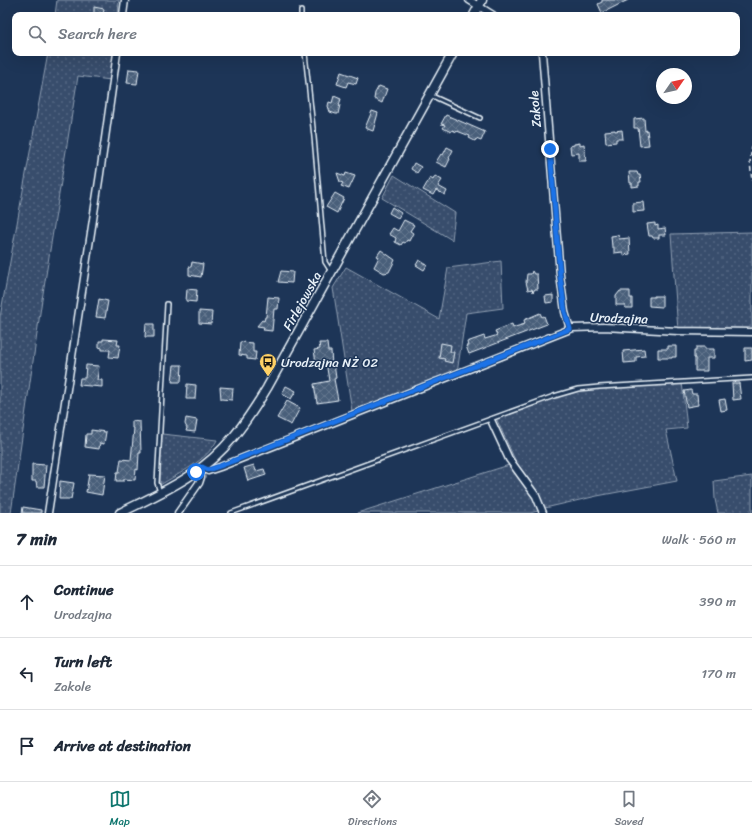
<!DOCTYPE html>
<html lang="en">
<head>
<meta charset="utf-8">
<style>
  :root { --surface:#fff; --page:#f2f2f3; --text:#1f2937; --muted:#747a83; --line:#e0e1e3; --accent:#0f766e }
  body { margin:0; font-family:Sriracha,sans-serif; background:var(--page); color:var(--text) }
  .compass { position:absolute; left:656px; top:68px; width:36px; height:36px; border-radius:50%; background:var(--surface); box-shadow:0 4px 16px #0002; rotate:56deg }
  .stop { position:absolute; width:12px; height:12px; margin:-9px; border:3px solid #1a73e8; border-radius:50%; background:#fff }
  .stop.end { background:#1a73e8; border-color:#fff; box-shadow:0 1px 4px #0008 }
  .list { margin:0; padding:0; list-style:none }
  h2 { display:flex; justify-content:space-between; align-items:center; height:52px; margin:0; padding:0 16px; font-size:17px }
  h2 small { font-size:13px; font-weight:400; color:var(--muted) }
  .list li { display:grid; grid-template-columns:26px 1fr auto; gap:12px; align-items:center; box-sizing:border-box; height:72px; padding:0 16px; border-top:1px solid var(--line) }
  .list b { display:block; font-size:15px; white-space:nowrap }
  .list p { margin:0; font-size:13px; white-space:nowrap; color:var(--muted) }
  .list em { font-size:13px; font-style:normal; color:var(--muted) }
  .icon { flex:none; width:22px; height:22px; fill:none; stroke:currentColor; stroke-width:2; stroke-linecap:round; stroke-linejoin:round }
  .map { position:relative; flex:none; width:752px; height:513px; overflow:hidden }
  .search { position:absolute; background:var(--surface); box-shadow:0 4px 16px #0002; left:12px; right:12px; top:12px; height:44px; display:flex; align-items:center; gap:10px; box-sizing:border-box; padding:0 14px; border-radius:8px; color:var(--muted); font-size:15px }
  .sheet { height:268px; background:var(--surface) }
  nav { display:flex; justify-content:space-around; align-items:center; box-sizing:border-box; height:56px; border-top:1px solid var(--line); background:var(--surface); font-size:11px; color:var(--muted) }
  nav a { display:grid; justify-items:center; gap:2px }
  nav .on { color:var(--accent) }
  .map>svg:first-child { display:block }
  .grass { fill:url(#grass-dots); stroke:#909fb2 }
  .building { fill:url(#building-cross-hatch); stroke:#e8f1f8 }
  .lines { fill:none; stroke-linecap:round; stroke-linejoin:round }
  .lane-casing { stroke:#e8f1f8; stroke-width:6 }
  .street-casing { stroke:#e8f1f8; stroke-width:9 }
  .secondary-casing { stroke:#e8f1f8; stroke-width:11 }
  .path { stroke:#e8f1f8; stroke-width:1.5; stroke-dasharray:4 3; stroke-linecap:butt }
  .lane { stroke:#1d3557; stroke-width:3 }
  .street { stroke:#1d3557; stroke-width:6 }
  .secondary { stroke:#1d3557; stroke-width:8 }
  .route { stroke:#1a73e8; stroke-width:5 }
  .labels { text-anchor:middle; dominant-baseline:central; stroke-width:3; stroke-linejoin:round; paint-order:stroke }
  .street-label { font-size:13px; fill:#e8f1f8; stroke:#1d3557 }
  .poi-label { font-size:13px; fill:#e8f1f8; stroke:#1d3557; text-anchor:start }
</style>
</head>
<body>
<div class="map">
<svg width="752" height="513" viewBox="0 0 752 513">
  <defs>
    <pattern id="grass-dots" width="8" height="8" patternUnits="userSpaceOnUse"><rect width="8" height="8" fill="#374d6c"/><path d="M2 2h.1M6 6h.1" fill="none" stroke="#546782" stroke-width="1.8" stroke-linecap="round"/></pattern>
    <pattern id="building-cross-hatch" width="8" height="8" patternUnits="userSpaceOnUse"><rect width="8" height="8" fill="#495e7a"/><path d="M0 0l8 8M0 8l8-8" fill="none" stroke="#63768e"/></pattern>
  </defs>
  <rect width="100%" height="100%" fill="#1d3557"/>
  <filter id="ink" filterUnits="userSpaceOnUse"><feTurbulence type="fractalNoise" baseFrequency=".025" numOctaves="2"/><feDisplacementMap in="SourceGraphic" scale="8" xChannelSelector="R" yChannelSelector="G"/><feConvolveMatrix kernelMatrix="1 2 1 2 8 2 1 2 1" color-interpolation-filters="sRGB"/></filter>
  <g filter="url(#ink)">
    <path class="grass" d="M57,0H119L118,15H55Z
      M48,53H114L111,80L78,76L41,306L11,513H0V317Z
      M394,175L455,213L452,240L382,198Z
      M752,232V335L678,331L671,234Z
      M501,261L503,308L466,313L457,373L352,411L333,288L346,267L439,319L448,268Z
      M682,382L687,428L666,430L677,481L597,496L545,508L539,494L516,462L496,418L578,389Z
      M162,434L217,440C208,460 178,474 160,485Z
      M509,465L534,499L538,511L530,513H357Z
      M752,476V513H718L715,499L714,481Z"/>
    <path class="building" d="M602,0H628L602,13L598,4L602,2Z
      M94,7L104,9L103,15H94Z
      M129,69L139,70L137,84L127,83Z
      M341,72L358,78L356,84L348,82L346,87L337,84Z
      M379,86L387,89L382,103L374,99L375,93Z
      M334,96L341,99L339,105H340L338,114H336L330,112L328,106L329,102L332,103Z
      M372,111L378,113L373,131L365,128Z
      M446,115L485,132L481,141L476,139L475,141L469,138L470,136L457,131V132L452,130L451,132L443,128L445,125L441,124Z
      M644,118L645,131L647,130L649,145L640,146L638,128H634V119Z
      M615,130V131L622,130L623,139H616V142L606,143L605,131Z
      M580,143V145L584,144L586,161H579V153L571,154L570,146L574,145V144Z
      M447,147L453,150L449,158L450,159L446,167L436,162L441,154L443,155Z
      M414,163L421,167L417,173L411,169Z
      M629,172H637L638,175H640L641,182H639V186L632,187V183H630Z
      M337,173L345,176L346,173L355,176L349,189L341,186L343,183L340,182Z
      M435,176L442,180L438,186L447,191L445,195L436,190L433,195L423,190L430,178L433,180Z
      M335,193L344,198L337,213L326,207Z
      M643,202L644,211L633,212V203Z
      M392,207L401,213L398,218L389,213Z
      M404,220L414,225L410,231L413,233L409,241L407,240L405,243L403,242L401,245L395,242L396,238L389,234L393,228L398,231Z
      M655,223V226L658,225V229L665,228L666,235H659V238H653L652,236H649L647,224Z
      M618,235L619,239L629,238L630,254L623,255V252L614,253V247H612L611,236Z
      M381,250L395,260L389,272L384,273L374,267L379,257L377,256Z
      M419,260L427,265L424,270L416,265Z
      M192,262L203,264L201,277L189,275V267H191Z
      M281,271L293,272L292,283L278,282Z
      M532,271L534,274H537L538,289H535L533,292L532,289L528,290L526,282L527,274H531Z
      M187,289L197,290L196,302L186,301Z
      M620,291H630V298H632V308H625V305H616V296Z
      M553,295V302L546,303L545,296Z
      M654,296H662V307L649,306V297H654Z
      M268,297L279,298L278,309H274L272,331L263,330L264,327L257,326L262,320L264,321L265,317H266Z
      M99,299L108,301L105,318L96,317Z
      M199,311L212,312L211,324L199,323Z
      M540,313L542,317L544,316L547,324L469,354L466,346H468L467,342L484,336L485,339L495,336L497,335L495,331L512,324L513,328L515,327L525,324L524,320Z
      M146,324H154V337H145Z
      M103,339L118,340L117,345H120L118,358L109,357L110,350H102V348L99,347V341H103Z
      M240,342L253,343V352H256L255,360L247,359V356L239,355Z
      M319,343H327L328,351H331L332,365L334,364L336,378L334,379L338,400L317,403L314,384L329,381L326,362L316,363L314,350L320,349Z
      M441,343L451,345L450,352H454L452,363L444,361L445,359L439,358Z
      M668,346H676V357H672V358H658V349H668Z
      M696,347H705V349H714V358H707V371H695V358H694V351H696Z
      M745,348H752V360L745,361Z
      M644,349L645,356L636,357V362L624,363L623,351Z
      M86,365L99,366L97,380H102V387L79,385L80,378H85Z
      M174,365H182L181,382H172Z
      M732,383H739L741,399L733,400Z
      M187,384L196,385L195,399H186Z
      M286,386L296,391L291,399L282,394Z
      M220,387L233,388L232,400L221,399Z
      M691,390L692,394H697L698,405L687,407L684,391Z
      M725,399L727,410L721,411L719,400Z
      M287,401L300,408L291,425L277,418Z
      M186,418L197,420L195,432L186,431L187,428L185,424Z
      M132,421L140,422L141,453H139L138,470L136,469L135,480L124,479V481H116L117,472H119L121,459L131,460L134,428H132Z
      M91,430L106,432L104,444L100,443L99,449L85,447L86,434H91Z
      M32,464L46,465L44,487H37L36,481H32Z
      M254,465L256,471L264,469L266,475L248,481L244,468Z
      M89,474L105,475L102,495L86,492Z
      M60,481L74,483L71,499H59Z
      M23,507L41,510V513H22Z"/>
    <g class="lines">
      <defs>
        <path id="lane" d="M301,11V15
          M305,53L314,137L325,262L330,270
          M430,95L480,118
          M160,492L157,483L167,304
          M231,513L554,396L578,389L599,387L752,378"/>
        <path id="street" d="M469,0L493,15
          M123,15L125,0
          M542,53L560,275L565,312L570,329
          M491,420L509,459L536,496L543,513
          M202,467L208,471L220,467L573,328L604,327L678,331L752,332
          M48,513L100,174L117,53
          M178,513L199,483L201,477L198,470"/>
        <path id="secondary" d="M474,15L482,0
          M120,513C144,501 169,490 191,475C225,453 246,423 267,388L453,53"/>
      </defs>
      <use href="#lane" class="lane-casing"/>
      <use href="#street" class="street-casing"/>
      <use href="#secondary" class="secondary-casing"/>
      <path class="path" d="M752,146L750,162L752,181"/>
      <use href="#lane" class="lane"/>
      <use href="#street" class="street"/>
      <use href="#secondary" class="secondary"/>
    </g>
  </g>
  <g class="lines" filter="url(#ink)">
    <path class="route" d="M196,472L202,467L208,470L220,466L570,329L565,312L560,275L550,149"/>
  </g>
  <defs>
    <symbol id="bus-pin" viewBox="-11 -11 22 30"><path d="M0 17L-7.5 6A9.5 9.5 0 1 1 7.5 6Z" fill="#ffd166" stroke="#1d3557"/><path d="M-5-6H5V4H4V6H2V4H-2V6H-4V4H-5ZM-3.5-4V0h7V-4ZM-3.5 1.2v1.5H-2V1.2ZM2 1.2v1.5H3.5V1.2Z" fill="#111"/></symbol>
  </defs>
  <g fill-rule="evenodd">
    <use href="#bus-pin" x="258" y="352" width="20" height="27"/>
  </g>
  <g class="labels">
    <g class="street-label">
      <text transform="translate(535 109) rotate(-95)">Zakole</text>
      <text transform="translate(302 301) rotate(-61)">Firlejowska</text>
      <text transform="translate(619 318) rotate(2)">Urodzajna</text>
    </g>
    <g class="poi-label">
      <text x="281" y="362">Urodzajna NŻ 02</text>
    </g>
  </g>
</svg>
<svg class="compass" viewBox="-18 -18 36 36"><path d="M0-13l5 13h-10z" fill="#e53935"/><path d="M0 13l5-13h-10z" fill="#747a83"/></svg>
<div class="stop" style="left:196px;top:472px"></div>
<div class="stop end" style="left:550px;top:149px"></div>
<div class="search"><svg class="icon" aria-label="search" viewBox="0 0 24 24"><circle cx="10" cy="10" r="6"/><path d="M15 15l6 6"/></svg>Search here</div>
</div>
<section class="sheet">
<h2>7 min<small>Walk · 560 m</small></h2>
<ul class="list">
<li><svg class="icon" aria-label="ahead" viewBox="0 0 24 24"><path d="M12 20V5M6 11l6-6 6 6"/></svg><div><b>Continue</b><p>Urodzajna</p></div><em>390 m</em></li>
<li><svg class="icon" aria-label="left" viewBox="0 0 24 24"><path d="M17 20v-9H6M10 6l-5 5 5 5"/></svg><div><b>Turn left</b><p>Zakole</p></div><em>170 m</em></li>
<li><svg class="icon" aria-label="arrive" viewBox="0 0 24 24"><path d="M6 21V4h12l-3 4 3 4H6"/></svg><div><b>Arrive at destination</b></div></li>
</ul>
</section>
<nav>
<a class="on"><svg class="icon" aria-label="map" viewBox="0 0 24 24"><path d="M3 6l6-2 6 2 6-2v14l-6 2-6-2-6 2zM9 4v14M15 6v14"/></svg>Map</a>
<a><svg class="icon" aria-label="directions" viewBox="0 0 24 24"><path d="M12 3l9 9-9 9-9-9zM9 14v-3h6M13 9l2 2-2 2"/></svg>Directions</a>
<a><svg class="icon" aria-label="saved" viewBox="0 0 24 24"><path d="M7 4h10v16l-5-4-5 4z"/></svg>Saved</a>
</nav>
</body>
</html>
